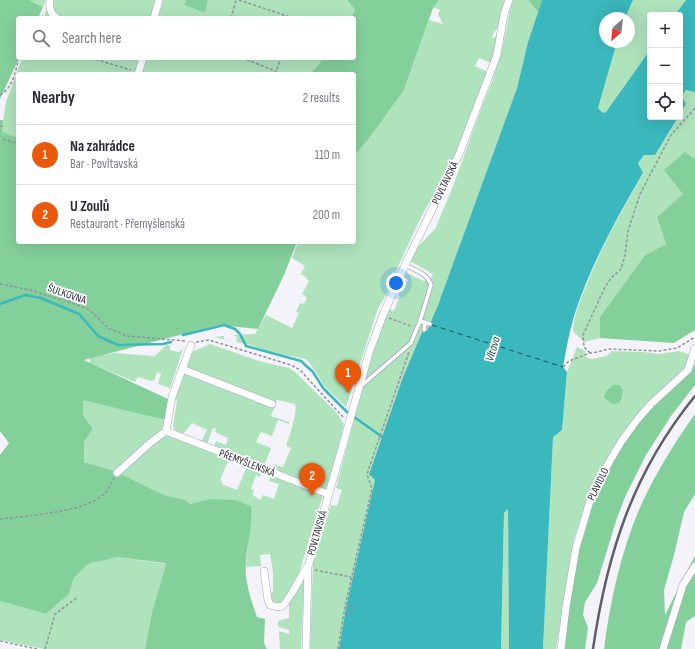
<!DOCTYPE html>
<html lang="en">
<head>
<meta charset="utf-8">
<style>
  :root { --surface:#fff; --page:#f2f2f3; --text:#2b2b33; --muted:#7c7c81; --line:#e1e1e2; --accent:#ea580c }
  body { margin:0; font-family:"Sofia Sans Condensed",sans-serif; background:var(--page); color:var(--text) }
  .controls { position:absolute; right:12px; top:12px; display:grid; overflow:hidden; border-radius:4px; box-shadow:0 4px 16px #0002 }
  .controls button { width:36px; height:36px; display:grid; place-items:center; padding:0; border:0; border-bottom:1px solid var(--line); background:var(--surface); color:var(--text); font:20px sans-serif }
  .compass { position:absolute; left:599px; top:12px; width:36px; height:36px; border-radius:50%; background:var(--surface); box-shadow:0 4px 16px #0002; rotate:207deg }
  .you { position:absolute; left:396px; top:283px; width:14px; height:14px; margin:-10px; border:3px solid #fff; border-radius:50%; background:#1a73e8; box-shadow:0 0 0 6px #1a73e833 }
  .badge { display:grid; place-items:center; width:26px; height:26px; border-radius:50%; background:var(--accent); color:#fff; font-size:13px; font-weight:700 }
  .pin { position:absolute; translate:-50% -33px; filter:drop-shadow(0 1px 2px #0008) }
  .pin::after { content:''; position:absolute; top:21px; width:14px; height:12px; background:inherit; clip-path:polygon(0 0,100% 0,50% 100%) }
  .list { margin:0; padding:0; list-style:none }
  h2 { display:flex; justify-content:space-between; align-items:center; height:52px; margin:0; padding:0 16px; font-size:17px }
  h2 small { font-size:13px; font-weight:400; color:var(--muted) }
  .list li { display:grid; grid-template-columns:26px 1fr auto; gap:12px; align-items:center; box-sizing:border-box; height:60px; padding:0 16px; border-top:1px solid var(--line) }
  .list b { display:block; font-size:15px; white-space:nowrap }
  .list p { margin:0; font-size:13px; white-space:nowrap; color:var(--muted) }
  .list em { font-size:13px; font-style:normal; color:var(--muted) }
  .icon { flex:none; width:22px; height:22px; fill:none; stroke:currentColor; stroke-width:2; stroke-linecap:round; stroke-linejoin:round }
  .map { position:relative; flex:none; width:695px; height:649px; overflow:hidden }
  .search { position:absolute; background:var(--surface); box-shadow:0 4px 16px #0002; left:16px; top:16px; width:340px; height:44px; display:flex; align-items:center; gap:10px; box-sizing:border-box; padding:0 14px; border-radius:4px; color:var(--muted); font-size:15px }
  .panel { position:absolute; background:var(--surface); box-shadow:0 4px 16px #0002; left:16px; top:72px; width:340px; height:172px; border-radius:4px }
  .map>svg:first-child { display:block }
  .green { fill:#aee3bc }
  .forest { fill:#84d09a }
  .water { fill:#3ab8bd }
  .lines { fill:none; stroke-linecap:round; stroke-linejoin:round }
  .stream { stroke:#3ab8bd; stroke-width:2.5 }
  .ferry { stroke:#184d4f; stroke-width:1; stroke-dasharray:5 4; stroke-linecap:butt }
  .service-casing { stroke:#a9a3c5; stroke-width:5 }
  .minor-casing { stroke:#a9a3c5; stroke-width:8 }
  .path { stroke:#93919c; stroke-width:1.5; stroke-dasharray:3 2; stroke-linecap:butt }
  .service { stroke:#fff; stroke-width:3.5 }
  .minor { stroke:#fff; stroke-width:7 }
  .rail { stroke:#5f5e6a; stroke-width:2.5 }
  .labels { text-anchor:middle; dominant-baseline:central; stroke-width:3.5; stroke-linejoin:round; paint-order:stroke }
  .street-label { font-size:11px; fill:#302e3c; stroke:#fff }
  .water-label { font-size:12px; font-style:italic; fill:#184d4f; stroke:#fff }
</style>
</head>
<body>
<div class="map">
<svg width="695" height="649" viewBox="0 0 695 649">
  <rect width="100%" height="100%" fill="#f4f3fa"/>
  <path class="green" d="M29,0H46L43,7Z
    M51,0H186L184,5L205,13L208,0H347L355,10L351,18H43Z
    M439,0H505L499,26L493,34L492,39L498,34L491,63L479,58L475,66L488,72L455,157L421,217L395,273L393,272L390,278L392,280L385,297L378,308L346,407L324,386L314,369L306,359L268,352L250,345L213,337L224,336V339L236,342L237,337L233,335L255,334L266,315L292,328L299,313L296,312L300,303L304,304L307,298L302,294L309,281L307,280V278L301,274L305,266L292,258L298,242H354V158L361,141L404,90L429,20L443,24L438,14L440,10L433,7Z
    M512,0H528L538,12L528,42L517,88L438,305L427,331L423,330L403,377L369,473L375,480L346,607L339,649H310L313,562L331,505L337,506L342,490L336,488L371,355L388,309L394,311L399,298L401,297L398,295L402,286L405,287L408,280L404,277L406,273L424,281L431,278L433,274L410,261L415,250L435,229L452,189L481,109L492,82L504,41Z
    M633,0H686L675,15H650V50L606,112L603,113L598,108L617,42H629V18H625Z
    M22,58H321L320,63L310,74H18V138L1,132L6,102Z
    M686,90L694,92L695,91V163L683,194L657,217L666,244L645,255L600,317V338L584,342L573,331C574,315 580,301 586,286C601,247 622,210 643,174L638,163L644,155L678,117H680V114L686,104L682,96Z
    M167,344L170,346V350L179,352L183,349L170,388L158,384L161,374L157,372L154,381L152,380L151,381L138,377L135,382L90,363V357L115,353L155,356Z
    M210,344L262,362L289,368L295,372L336,412L344,424L338,450L326,489L281,473L273,465V464L283,467L291,448L286,446C289,437 298,412 295,404L277,400L271,416L289,422V424L278,420L272,436L261,432L256,442L271,448L264,466L214,447L216,441L226,445L228,438L215,432L216,429L213,428L207,444L201,442L207,430L192,423L183,434L175,430L173,426L177,400L175,399L192,352Z
    M577,347L585,351V357L592,359L607,356L612,351L643,352L659,354L679,351L691,355L686,369L588,499L574,538L556,649H543L553,436L562,430L567,372Z
    M82,399L165,420L161,431L115,471L84,462V442L93,429L83,415Z
    M166,434L229,459L220,480L222,481V484L237,490L247,466L262,471L260,477L256,475L251,489L254,490L253,495L260,500L263,495L274,499L279,484L269,481L271,475L323,495L299,573L284,601L281,604L273,603L269,594L273,592V572L270,554L260,555L261,566L246,567L251,506L243,503L210,499L190,504L186,500L164,495L121,474L151,444Z
    M508,508L509,649H501L504,513Z
    M117,557L166,564L152,612L145,649H44L0,640V601L46,614L69,594L74,578L87,565L93,562H98Z
    M304,578L301,649H280L279,631L289,634V630L278,627V621L289,618V602Z"/>
  <path class="forest" d="M0,0H29L43,7L38,18H18V58H19L0,99Z
    M186,0H208L205,13L184,5Z
    M347,0H439L433,8L404,90L369,138L354,156V74H310L320,63L321,58H354V18H351L355,10Z
    M528,0H542L538,12Z
    M0,120H3L2,132L18,138V242H297L284,275L258,329L218,325L84,360L168,399L165,420L83,400V415L93,429L84,442V462L115,471L164,495L186,500L190,504L210,499L235,500L251,506C253,526 247,543 246,562C244,581 251,599 257,617L265,619L264,643L267,649H145L152,612L166,564L164,563L117,557L98,562H93L87,565L74,578L69,594L46,614L0,601V455L9,443L0,431Z
    M685,152L695,159V330L674,343L600,338V317L645,255L666,244L657,217L683,194L664,170Z
    M695,364V385L671,416L646,455L625,497L617,518L597,583L585,602L583,615L588,628L585,649H563L577,552L588,513L606,476L605,474L613,460L645,413L693,368Z
    M613,385H619L623,390L622,397L619,403L613,404L604,398L606,391Z
    M695,414V494L684,512L674,555L664,590L665,615L691,563L695,556V616L686,622L681,649H604C610,601 622,547 642,503C657,471 675,442 695,414Z"/>
  <path class="water" d="M542,0H633L625,18H605V42H617L598,108L603,113L606,112L650,50V117H678L655,155H644L638,163L643,173C616,219 590,266 574,316C569,333 566,350 563,367L567,372L562,430L553,437L543,649H509L508,509L504,513L501,649H339L346,607L375,480L369,474L403,377L423,330L427,331L438,305L517,88L528,42Z
    M686,0H695V91L694,92L686,90L682,96L686,104L680,114V15H675Z"/>
  <g class="lines">
    <path class="stream" d="M0,304L25,295L41,298L79,314L98,336L118,345L163,344L171,342
      M183,335L224,325L235,329L240,334L246,346L301,361L313,372L323,388L347,412L385,439"/>
    <path class="ferry" d="M432,325L563,367"/>
    <defs>
      <path id="service" d="M420,321L430,324
        M424,330L425,322
        M360,387L411,343L420,321L431,285C428,274 415,270 405,265"/>
      <path id="minor" d="M50,0C49,7 50,14 57,18
        M154,18L159,0
        M138,74L143,58
        M182,369L272,404
        M166,431L328,494
        M117,473L150,443L166,431L172,397L191,345
        M264,571L268,600L270,605C274,606 278,608 282,606C287,604 302,574 307,567
        M306,649L308,567L369,353L383,315L405,265L460,152L497,55L504,14L509,0
        M561,649L566,607L576,548L589,504L604,471L621,442L637,420L651,404L688,370L695,348
        M663,649L683,585L695,566"/>
    </defs>
    <use href="#service" class="service-casing"/>
    <use href="#minor" class="minor-casing"/>
    <path class="path" d="M239,0L293,18
      M41,18L44,14
      M231,18L236,0
      M91,58L131,70
      M242,58L276,71
      M275,74L281,58
      M0,95C13,88 15,72 19,58
      M0,126L5,127
      M3,139L18,144
      M0,284L30,290L81,306L90,310L108,328L127,336L185,341
      M389,318L411,326
      M196,342L209,340L291,365L300,370L343,417
      M590,353L584,347L583,335L604,289L611,278L621,269L625,255L628,231L640,194L671,135L695,108
      M563,367L569,361L590,353L597,352L608,349L659,351L677,348L695,337
      M0,519C26,516 86,512 104,494C108,490 111,483 114,478
      M315,570L351,577
      M346,607L352,608L350,615
      M0,641L37,649
      M45,649L55,614L78,597
      M338,649L345,606L372,489L367,474L409,352"/>
    <use href="#service" class="service"/>
    <use href="#minor" class="minor"/>
    <path class="rail" d="M593,649C607,553 633,472 695,396"/>
  </g>
  <g class="labels">
    <g class="street-label">
      <text transform="translate(445 183) rotate(-64)">POVLTAVSKÁ</text>
      <text transform="translate(67 294) rotate(19)">ŠULKOVNA</text>
      <text transform="translate(247 463) rotate(21)">PŘEMYŠLENSKÁ</text>
      <text transform="translate(598 484) rotate(-64)">PLAVIDLO</text>
      <text transform="translate(317 533) rotate(-74)">POVLTAVSKÁ</text>
    </g>
    <g class="water-label">
      <text transform="translate(493 349) rotate(-73)">Vltava</text>
    </g>
  </g>
</svg>
<div class="controls">
<button>+</button>
<button>−</button>
<button><svg class="icon" aria-label="locate" viewBox="0 0 24 24"><circle cx="12" cy="12" r="6"/><path d="M12 2v4M12 18v4M2 12h4M18 12h4"/></svg></button>
</div>
<svg class="compass" viewBox="-18 -18 36 36"><path d="M0-13l5 13h-10z" fill="#e53935"/><path d="M0 13l5-13h-10z" fill="#7c7c81"/></svg>
<div class="you"></div>
<div class="pin badge" style="left:348px;top:393px">1</div>
<div class="pin badge" style="left:312px;top:496px">2</div>
<div class="search"><svg class="icon" aria-label="search" viewBox="0 0 24 24"><circle cx="10" cy="10" r="6"/><path d="M15 15l6 6"/></svg>Search here</div>
<section class="panel">
<h2>Nearby<small>2 results</small></h2>
<ul class="list">
<li><span class="badge">1</span><div><b>Na zahrádce</b><p>Bar · Povltavská</p></div><em>110 m</em></li>
<li><span class="badge">2</span><div><b>U Zoulů</b><p>Restaurant · Přemyšlenská</p></div><em>200 m</em></li>
</ul>
</section>
</div>
</body>
</html>
